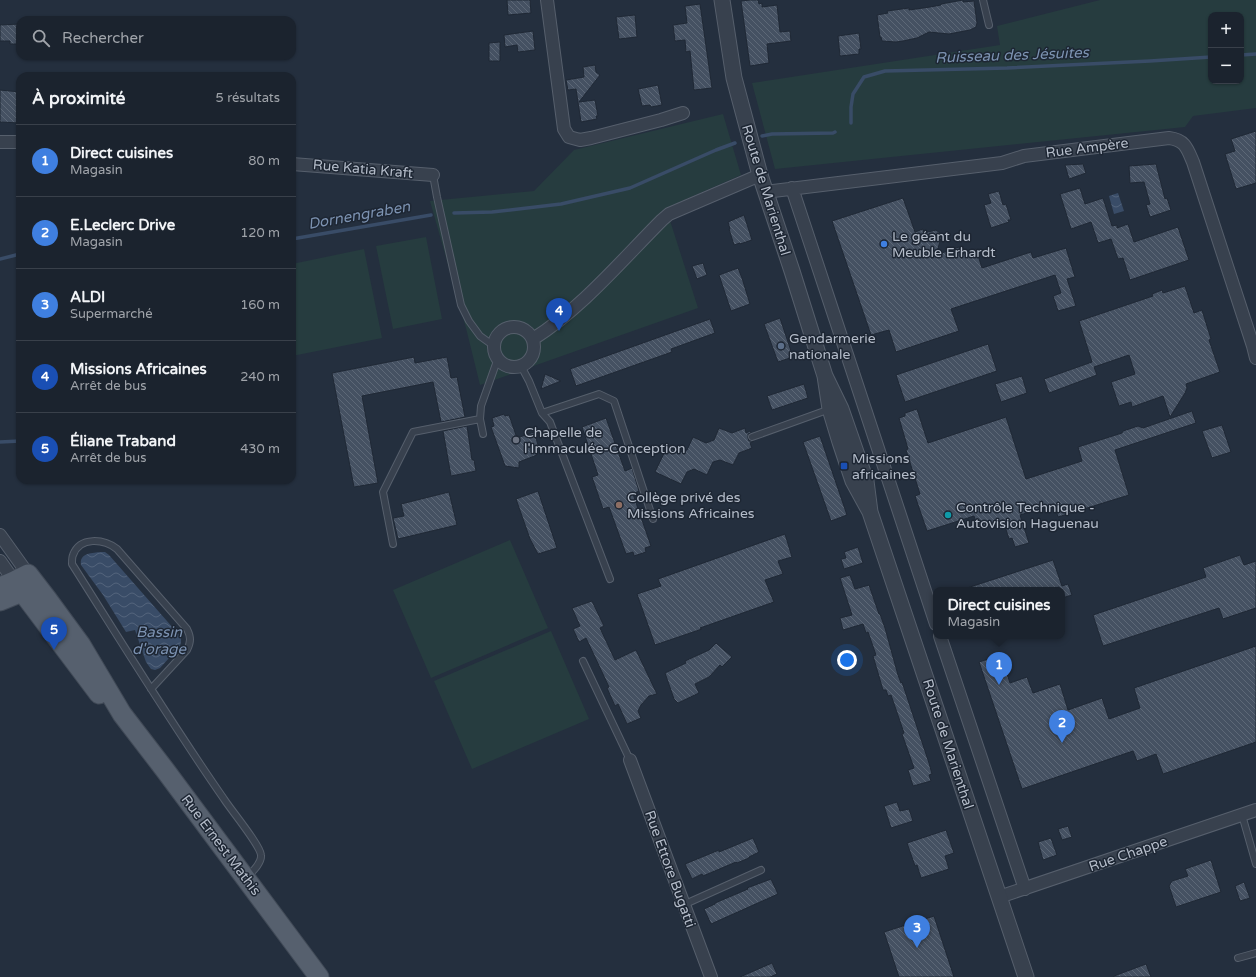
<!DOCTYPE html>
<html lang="fr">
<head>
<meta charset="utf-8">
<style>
  :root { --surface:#1b232e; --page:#242b36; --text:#f1f3f6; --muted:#a0a4aa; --line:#39404a; --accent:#8ab4f8 }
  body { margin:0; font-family:"Varela Round",sans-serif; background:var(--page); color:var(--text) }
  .controls { position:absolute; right:12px; top:12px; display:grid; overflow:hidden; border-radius:8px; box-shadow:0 1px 3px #0004 }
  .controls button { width:36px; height:36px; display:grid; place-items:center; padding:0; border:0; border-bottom:1px solid var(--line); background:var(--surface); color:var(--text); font:20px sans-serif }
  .you { position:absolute; left:847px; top:660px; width:14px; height:14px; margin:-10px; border:3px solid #fff; border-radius:50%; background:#1a73e8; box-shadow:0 0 0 6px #1a73e833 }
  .badge { display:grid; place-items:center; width:26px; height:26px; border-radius:50%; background:var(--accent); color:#fff; font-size:13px; font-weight:700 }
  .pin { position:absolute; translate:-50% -33px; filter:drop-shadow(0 1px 2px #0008) }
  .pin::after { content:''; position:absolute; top:21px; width:14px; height:12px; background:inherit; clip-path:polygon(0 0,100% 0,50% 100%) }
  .popup { position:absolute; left:933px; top:587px; width:132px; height:52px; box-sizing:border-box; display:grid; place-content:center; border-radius:8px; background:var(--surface); filter:drop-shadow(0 1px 3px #0005); font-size:13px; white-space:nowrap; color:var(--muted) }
  .popup b { font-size:15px; color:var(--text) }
  .popup::after { content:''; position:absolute; left:50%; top:100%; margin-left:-8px; border:8px solid transparent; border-top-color:var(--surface) }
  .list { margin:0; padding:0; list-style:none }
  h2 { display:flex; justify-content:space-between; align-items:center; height:52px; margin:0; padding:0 16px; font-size:17px }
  h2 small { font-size:13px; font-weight:400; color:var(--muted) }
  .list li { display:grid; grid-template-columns:26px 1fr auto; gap:12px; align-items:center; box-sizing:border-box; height:72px; padding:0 16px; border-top:1px solid var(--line) }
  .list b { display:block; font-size:15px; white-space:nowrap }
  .list p { margin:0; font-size:13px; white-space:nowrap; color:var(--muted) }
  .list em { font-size:13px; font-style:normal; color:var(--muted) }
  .icon { flex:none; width:22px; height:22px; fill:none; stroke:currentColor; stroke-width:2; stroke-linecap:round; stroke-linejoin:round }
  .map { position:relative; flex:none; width:1256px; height:977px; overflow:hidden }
  .search { position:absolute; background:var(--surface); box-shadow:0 1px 3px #0004; left:16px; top:16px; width:280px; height:44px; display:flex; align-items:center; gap:10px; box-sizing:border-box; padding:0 14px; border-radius:12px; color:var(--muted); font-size:15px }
  .panel { position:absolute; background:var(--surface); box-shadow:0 1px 3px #0004; left:16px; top:72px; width:280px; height:412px; border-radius:12px }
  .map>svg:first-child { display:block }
  .green { fill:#263c3f; fill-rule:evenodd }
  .water { fill:url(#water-waves) }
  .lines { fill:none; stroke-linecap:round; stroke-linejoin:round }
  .stream { stroke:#394c67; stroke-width:3.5 }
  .building { fill:url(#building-back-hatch); stroke:#1f2835 }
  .service-casing { stroke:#565f6c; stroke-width:8 }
  .minor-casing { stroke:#565f6c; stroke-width:14 }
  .tertiary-casing { stroke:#565f6c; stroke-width:17 }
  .primary-casing { stroke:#414a57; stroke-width:21 }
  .service { stroke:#38414e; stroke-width:6 }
  .minor { stroke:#38414e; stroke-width:12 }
  .tertiary { stroke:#38414e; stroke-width:15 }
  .primary { stroke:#56606e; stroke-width:19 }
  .shop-dot { fill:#3f7fe0; stroke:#1d2633; stroke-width:1.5 }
  .service-dot { fill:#5c6f8a; stroke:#1d2633; stroke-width:1.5 }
  .worship-dot { fill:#6b7280; stroke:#1d2633; stroke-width:1.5 }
  .transit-dot { fill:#1a4fb4; stroke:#1d2633; stroke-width:1.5 }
  .education-dot { fill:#8d6e63; stroke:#1d2633; stroke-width:1.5 }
  .culture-dot { fill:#0f9aa8; stroke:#1d2633; stroke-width:1.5 }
  .labels { text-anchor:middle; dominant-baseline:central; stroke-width:3; stroke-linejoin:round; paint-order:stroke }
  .street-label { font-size:14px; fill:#b4bcc9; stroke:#1d2633 }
  .poi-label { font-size:14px; fill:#b4bcc9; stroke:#1d2633; text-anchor:start }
  .water-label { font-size:15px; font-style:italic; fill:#7c92b1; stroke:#1d2633 }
</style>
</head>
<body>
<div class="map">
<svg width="1256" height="977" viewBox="0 0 1256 977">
  <defs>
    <pattern id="water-waves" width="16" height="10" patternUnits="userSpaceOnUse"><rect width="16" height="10" fill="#394c67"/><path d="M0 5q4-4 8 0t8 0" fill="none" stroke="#53647b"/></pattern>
    <pattern id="building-back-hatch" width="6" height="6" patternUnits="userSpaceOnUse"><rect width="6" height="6" fill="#455162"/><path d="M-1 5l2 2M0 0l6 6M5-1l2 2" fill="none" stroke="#5d6877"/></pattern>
  </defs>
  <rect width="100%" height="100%" fill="#242f3e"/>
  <path class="green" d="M1100,0H1256V108L1193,116L1185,127L775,169L752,83L1000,45L997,26ZM1211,15H1241V81H1211Z
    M723,114L741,175L666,208L698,308L480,385L466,328L430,201L534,191L574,150Z
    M426,237L442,319L393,329L376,246Z
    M364,249L382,338L292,356V264Z
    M510,540L548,628L431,678L393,590Z
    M551,631L589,719L472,769L434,681Z"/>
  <path class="water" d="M1118,193L1124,211L1114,214L1109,196Z
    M101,552H105L109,555L181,637V642L180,646L160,668L155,670L151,669L146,662L135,630L126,632L103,595L81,565C79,553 92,553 101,552Z"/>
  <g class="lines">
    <path class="stream" d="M1241,55L1256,54
      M851,123V107L853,94L864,77L885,71L1007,68L1150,61L1211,57
      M762,136L772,134L833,133L835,132
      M454,213L492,212L561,204L630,188L716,150L735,143
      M292,239L431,215
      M0,259L20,254
      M0,442L20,441"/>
  </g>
  <path class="building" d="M507,0H530L531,13L508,15Z
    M750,0H758L759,4L762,3V7L777,5L780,32L790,31L791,41L767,44L769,63L750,66L741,1Z
    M963,0V2L974,1L977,23L976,27L970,30L949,34L929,32L917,38L903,41L896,42L882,41L881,37H880L877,15L888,13L887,11L909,8V10L930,7L941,5V4Z
    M700,4L712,88L694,90L690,51L686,52L685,40L675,41L673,25L687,23L685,6Z
    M635,15L637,37L619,39L616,17Z
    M20,24V44H10V41H0V25Z
    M533,31L535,50L518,52L517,45L505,47L504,35Z
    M859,33L861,49H859V54L840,56L838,36Z
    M500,42V61H489V43Z
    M595,65L596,72L600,75L579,102L595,100L598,116H596L597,119L581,122L576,89L568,90L566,80L584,77L583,67Z
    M658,85L662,105L651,107L650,105L642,106L638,89Z
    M0,90L20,92V123L0,122Z
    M1256,131V183L1236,189L1225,154L1235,151L1231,139Z
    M1083,164L1086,173L1069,179L1065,165Z
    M1156,164L1165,199L1167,198L1171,210L1150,217L1146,205L1150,204L1144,182L1130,183L1129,166Z
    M1080,188L1085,204L1103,198L1112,226L1117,225V228L1128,224L1134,242L1178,227L1189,260L1130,280L1123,258L1118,259L1111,239L1098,243L1091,222L1071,229L1060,194Z
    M999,191L1003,205L1006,204L1011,220H1008L1009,222L991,228L984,205L991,203L988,194Z
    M903,198L915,232L923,229L924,233L936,230L940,233L941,238L936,255L959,247L961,254L976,249L982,268L1031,252L1033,258L1066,248L1075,277L1067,279L1076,306L1058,311L1053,296L1061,293L1055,275L951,309L959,331L896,352L889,330L871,335L832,221Z
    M744,215L752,240L740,244V243L734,245L729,229H730L728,222Z
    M703,263L707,275L697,279L692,266Z
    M738,268L742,278L750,304L731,311L719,275Z
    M1185,286L1194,313L1202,310L1211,339L1209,340L1220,372L1186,384L1187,388L1185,393L1170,417L1163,396L1132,407L1131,402L1119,406L1111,382L1135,374L1129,355L1094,367L1097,375L1049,393L1044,379L1092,362L1079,321L1153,296L1152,294L1162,290L1163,293Z
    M780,318L793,357L778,362L764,324Z
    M710,319L715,333L671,349L672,352L576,386L570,369Z
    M988,344L997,371L905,402L896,375Z
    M414,357L415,363L447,357L451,378L457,377L465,417L441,422L433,382L362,396L378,483L354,487L332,373Z
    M545,374L561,381L541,389Z
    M1022,376L1027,393L1001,402L995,384Z
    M804,384L808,398L772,410L767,396Z
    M917,409L928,443L1006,417L1026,479L1082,461L1078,447L1122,433L1123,431L1138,426L1143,428L1192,411L1196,423L1115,450L1129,495L1058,517L1054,504L1020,515L1029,543L1015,547L1012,538L1009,539L1003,520L978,529L974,516L927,531L915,496L920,494L906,450L908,449L899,418L905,416V413Z
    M504,414L505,416L509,415L517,438L534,432L539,448L535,450L537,455L519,462V468L505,466L491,427L494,426L492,418Z
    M606,418L625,471L632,468L639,491L633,494L651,546L645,548L646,552L634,556L633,552L626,554L609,507L603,509L592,477L598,475L582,427Z
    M1222,425L1231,452L1212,458L1202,431Z
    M467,426L472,460H474L476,471L451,476L443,431Z
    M719,428L732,433L745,428L746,433L750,431L751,433L748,434V438L749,441H754L750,443L752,448L739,453L733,465L720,460L713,462L707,475L694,469L687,472L681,484L655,472L667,447L680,452L687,450L693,437L706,443L714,440Z
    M820,436L847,515L831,521L803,442Z
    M538,491L557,548L538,554L530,539L516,499Z
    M449,492L457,525L398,539L393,518L404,516L401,504Z
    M785,534L792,557L778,561L783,574L765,580L774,602L700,628L702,629L655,645L637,594L661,586L658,579Z
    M858,547L863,563L844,569L841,559L846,558L844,552Z
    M1240,555L1244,565L1256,561V608L1223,619L1219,608L1103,646L1093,615L1206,577L1203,568Z
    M1053,560L1062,586L1068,584L1072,595L1062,598V590H1060L1059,587L1049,590H967V588Z
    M850,575L855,589L869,585L879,614H880L885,628L898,675L901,683L902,682L929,763L932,774L929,775L931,781L913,786L908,770L914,768L902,734L904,733L891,695L888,696L886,690H883L873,656L876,655L868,632L866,633L863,624L843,630L840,618L852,615L840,578Z
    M592,601L604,626L600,628L615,660L636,650L657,694L649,696L641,705L638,711L641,718L627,724L618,704L615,706L607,688L609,687L586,638L579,642L573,629L580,626L572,608Z
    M716,643L732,657L722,667L720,665L709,677L695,684L699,693L678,703L674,699L665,673L686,663L685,661L709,650Z
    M1256,646V742L1163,774L1156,754L1137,761L1133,751L1022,789L979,662L1001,655L1010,683L1027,677L1033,693L1060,684L1068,710L1102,698L1109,719L1140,708L1134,688Z
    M897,802L900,811L909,809L913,821L891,828L884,806Z
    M1068,826L1072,837L1062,840L1058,829Z
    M946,830L954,853L945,856L949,869L921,878L917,865L915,866L907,843Z
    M753,838L759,852L749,857V858L737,863L736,862L703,876L702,874L692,879L685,864L719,850V852Z
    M1051,838L1057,855L1043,860L1038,842Z
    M1211,860L1221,892L1176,907L1169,886L1172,881L1188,876L1185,869Z
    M771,879L778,894L711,924L704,909L715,904V903L748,889L747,888Z
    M1244,882L1250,898L1240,901L1235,886Z
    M934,916L954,977H899L884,932Z
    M772,963L777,974L770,977H740Z
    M1146,964L1151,977H1114V976Z"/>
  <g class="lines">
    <defs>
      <path id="service" d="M983,0L989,25
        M433,175L437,197L461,305L469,321L480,336L494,346
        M521,366L529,381L542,413L550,422L610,579
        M542,413L599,394L614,401L653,519
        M483,434L480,419L481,406L498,358
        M752,437L830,409
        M393,544L383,492L413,432L480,419
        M583,661L630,760
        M151,689L187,650C191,642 191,637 187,629L117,549C104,539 80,536 73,555C72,557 72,561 72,564C122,643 171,723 224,799C231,810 260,845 261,855C262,863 252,872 247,877
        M1242,815L1256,864
        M683,905L761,870
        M1238,958L1256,953"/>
      <path id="minor" d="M547,0L564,129L569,137L580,140L591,138L661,120L683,113
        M0,142H20
        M292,164L433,175
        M792,188L936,624
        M765,192L1002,163L1024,156L1169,138C1185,140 1187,148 1193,162L1253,346L1256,358
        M494 347a20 20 0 1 1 40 0a20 20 0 1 1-40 0Z
        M533,339C582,308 621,261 662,220L669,214L760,175
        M0,535L28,574
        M0,561L14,581
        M940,636L1025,889
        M630,760L711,977
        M999,897L1256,810"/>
      <path id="tertiary" d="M722,0L734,78L760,175L792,271L825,376L841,409L866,481L870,512L853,481L840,442L830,409L825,376
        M870,512L1026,977"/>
      <path id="primary" d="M14,581L99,694
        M0,587L14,581L28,574L48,600L81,645L122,714L165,770L319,977
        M0,601L22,592L33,586"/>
    </defs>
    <use href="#service" class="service-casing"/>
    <use href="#minor" class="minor-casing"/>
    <use href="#tertiary" class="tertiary-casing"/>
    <use href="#primary" class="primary-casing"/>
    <use href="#service" class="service"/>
    <use href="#minor" class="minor"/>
    <use href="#tertiary" class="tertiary"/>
    <use href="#primary" class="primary"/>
  </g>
  <circle class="shop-dot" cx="884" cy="244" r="4"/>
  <circle class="service-dot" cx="781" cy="346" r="4"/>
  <circle class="worship-dot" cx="516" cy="440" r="4"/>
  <rect class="transit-dot" x="840" y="462" width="8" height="8" rx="2"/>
  <circle class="education-dot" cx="619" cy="505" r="4"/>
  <circle class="culture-dot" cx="948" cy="515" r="4"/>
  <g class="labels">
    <g class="street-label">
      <text transform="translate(1087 148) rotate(-7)">Rue Ampère</text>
      <text transform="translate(363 169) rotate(5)">Rue Katia Kraft</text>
      <text transform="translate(766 190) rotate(73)">Route de Marienthal</text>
      <text transform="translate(948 744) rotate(72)">Route de Marienthal</text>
      <text transform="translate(221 845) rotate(53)">Rue Ernest Mathis</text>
      <text transform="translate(1128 854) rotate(-19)">Rue Chappe</text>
      <text transform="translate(670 869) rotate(70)">Rue Ettore Bugatti</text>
    </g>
    <g class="poi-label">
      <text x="892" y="236">Le géant du<tspan x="892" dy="16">Meuble Erhardt</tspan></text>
      <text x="789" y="338">Gendarmerie<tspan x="789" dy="16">nationale</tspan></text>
      <text x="524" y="432">Chapelle de<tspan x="524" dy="16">l'Immaculée-Conception</tspan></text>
      <text x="852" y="458">Missions<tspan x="852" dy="16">africaines</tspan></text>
      <text x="627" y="497">Collège privé des<tspan x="627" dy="16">Missions Africaines</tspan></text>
      <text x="956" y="507">Contrôle Technique -<tspan x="956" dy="16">Autovision Haguenau</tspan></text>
    </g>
    <g class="water-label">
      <text transform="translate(1012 55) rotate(-2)">Ruisseau des Jésuites</text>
      <text transform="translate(359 215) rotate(-10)">Dornengraben</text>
      <text x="159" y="632">Bassin<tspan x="159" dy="17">d'orage</tspan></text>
    </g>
  </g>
</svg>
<div class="controls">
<button>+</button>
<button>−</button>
</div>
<div class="you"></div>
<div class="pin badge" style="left:999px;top:685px;background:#3f7fe0">1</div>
<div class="popup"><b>Direct cuisines</b>Magasin</div>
<div class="pin badge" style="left:1062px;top:743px;background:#3f7fe0">2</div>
<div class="pin badge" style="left:917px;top:948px;background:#3f7fe0">3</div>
<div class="pin badge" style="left:559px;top:331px;background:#1a4fb4">4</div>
<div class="pin badge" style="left:54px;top:650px;background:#1a4fb4">5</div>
<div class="search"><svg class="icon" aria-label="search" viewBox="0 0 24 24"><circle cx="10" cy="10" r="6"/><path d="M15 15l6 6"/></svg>Rechercher</div>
<section class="panel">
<h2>À proximité<small>5 résultats</small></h2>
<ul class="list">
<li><span class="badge" style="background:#3f7fe0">1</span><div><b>Direct cuisines</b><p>Magasin</p></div><em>80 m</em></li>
<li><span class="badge" style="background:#3f7fe0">2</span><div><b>E.Leclerc Drive</b><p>Magasin</p></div><em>120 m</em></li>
<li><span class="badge" style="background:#3f7fe0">3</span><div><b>ALDI</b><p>Supermarché</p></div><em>160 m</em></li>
<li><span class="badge" style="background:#1a4fb4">4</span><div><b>Missions Africaines</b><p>Arrêt de bus</p></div><em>240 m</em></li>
<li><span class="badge" style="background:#1a4fb4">5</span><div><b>Éliane Traband</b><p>Arrêt de bus</p></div><em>430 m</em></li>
</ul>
</section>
</div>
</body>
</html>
